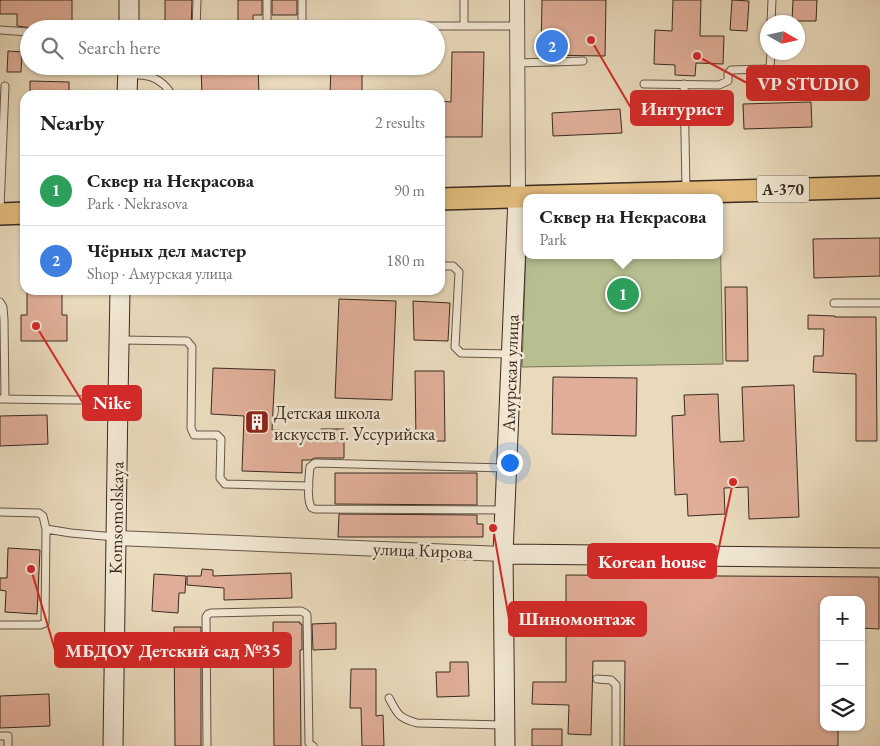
<!DOCTYPE html>
<html lang="en">
<head>
<meta charset="utf-8">
<style>
  :root { --surface:#fff; --page:#f2f2f2; --text:#222; --muted:#767676; --line:#e0e0e0; --accent:#8f2418 }
  body { margin:0; font-family:"EB Garamond",serif; background:var(--page); color:var(--text) }
  .controls { position:absolute; right:15px; bottom:15px; display:grid; overflow:hidden; border-radius:10px; box-shadow:0 1px 4px #0004 }
  .controls button { width:45px; height:45px; display:grid; place-items:center; padding:0; border:0; border-bottom:1px solid var(--line); background:var(--surface); color:var(--text); font:25px sans-serif }
  .compass { position:absolute; left:760px; top:15px; width:45px; height:45px; border-radius:50%; background:var(--surface); box-shadow:0 1px 4px #0004; rotate:99deg }
  .you { position:absolute; left:509px; top:462px; width:18px; height:18px; margin:-12px; border:4px solid #fff; border-radius:50%; background:#1a73e8; box-shadow:0 0 0 8px #1a73e833 }
  .badge { display:grid; place-items:center; width:32px; height:32px; border-radius:50%; background:var(--accent); color:#fff; font-size:16px; font-weight:700 }
  .pin { position:absolute; translate:-50% -50%; border:2px solid #fff; box-shadow:0 1px 5px #0006 }
  .popup { position:absolute; left:523px; top:194px; width:200px; height:65px; box-sizing:border-box; display:grid; place-content:center; border-radius:10px; background:var(--surface); filter:drop-shadow(0 1px 4px #0005); font-size:16px; white-space:nowrap; color:var(--muted) }
  .popup b { font-size:19px; color:var(--text) }
  .popup::after { content:''; position:absolute; left:50%; top:100%; margin-left:-10px; border:10px solid transparent; border-top-color:var(--surface) }
  .list { margin:0; padding:0; list-style:none }
  h2 { display:flex; justify-content:space-between; align-items:center; height:65px; margin:0; padding:0 20px; font-size:21px }
  h2 small { font-size:16px; font-weight:400; color:var(--muted) }
  .list li { display:grid; grid-template-columns:32px 1fr auto; gap:15px; align-items:center; box-sizing:border-box; height:70px; padding:0 20px; border-top:1px solid var(--line) }
  .list b { display:block; font-size:19px; white-space:nowrap }
  .list p { margin:0; font-size:16px; white-space:nowrap; color:var(--muted) }
  .list em { font-size:16px; font-style:normal; color:var(--muted) }
  .icon { flex:none; width:28px; height:28px; fill:none; stroke:currentColor; stroke-width:2; stroke-linecap:round; stroke-linejoin:round }
  .map { position:relative; flex:none; width:880px; height:746px; overflow:hidden }
  .search { position:absolute; background:var(--surface); box-shadow:0 1px 4px #0004; left:20px; top:20px; width:425px; height:55px; display:flex; align-items:center; gap:12px; box-sizing:border-box; padding:0 18px; border-radius:28px; color:var(--muted); font-size:19px }
  .panel { position:absolute; background:var(--surface); box-shadow:0 1px 4px #0004; left:20px; top:90px; width:425px; height:205px; border-radius:15px }
  .map>svg:first-child { display:block }
  .green { fill:#b7bf90; stroke:#787458 }
  .building { fill:#e0ae98; stroke:#3a2a21 }
  .lines { fill:none; stroke-linecap:round; stroke-linejoin:round }
  .lane-casing { stroke:#665648; stroke-width:9 }
  .street-casing { stroke:#665648; stroke-width:16 }
  .secondary-casing { stroke:#3a2a21; stroke-width:21 }
  .primary-casing { stroke:#3a2a21; stroke-width:24 }
  .lane { stroke:#f1e7d3; stroke-width:7 }
  .street { stroke:#f1e7d3; stroke-width:14 }
  .secondary { stroke:#f1e7d3; stroke-width:19 }
  .primary { stroke:#e4bd7e; stroke-width:21 }
  .labels { text-anchor:middle; dominant-baseline:central; stroke-width:5; stroke-linejoin:round; paint-order:stroke }
  .shield { fill:#f1e7d3; stroke:#716356; stroke-width:1 }
  .shield-label { font-size:16px; font-weight:bold; fill:#3a2a21 }
  .street-label { font-size:18px; fill:#3a2a21; stroke:#f1e7d3 }
  .poi-label { font-size:18px; fill:#3a2a21; stroke:#f1e7d3; text-anchor:start }
  .leader { fill:none; stroke:#d62828; stroke-width:2 }
  .callout-dot { fill:#d62828; stroke:#f1e7d3; stroke-width:2 }
  .callout { fill:#d62828; stroke:#d62828; stroke-width:2 }
  .callout-label { font-size:19px; text-anchor:middle; font-weight:bold; fill:#fff }
</style>
</head>
<body>
<div class="map">
<svg width="880" height="746" viewBox="0 0 880 746">
  <rect width="100%" height="100%" fill="#e9dabc"/>
  <filter id="stains"><feTurbulence type="fractalNoise" baseFrequency=".004" numOctaves="4"/><feColorMatrix values="0 0 0 0 .2 0 0 0 0 .09 0 0 0 0 .02 0 0 0 .5 -.17"/></filter>
  <radialGradient id="worn" r=".72"><stop offset=".6" stop-color="#630" stop-opacity="0"/><stop offset="1" stop-color="#630" stop-opacity=".3"/></radialGradient>
  <path class="green" d="M527,222V255H719V224H720L723,364L522,367Z"/>
  <path class="building" d="M0,0H72V28H32L17,26V14H0Z
    M165,0H192L191,29H165Z
    M238,0H262V15H253V29H238Z
    M272,0H297V15H272Z
    M542,0H606L605,56L541,55Z
    M673,0H701L700,36H724L723,64L696,63L695,76L675,75V65L654,64L655,30L672,31Z
    M732,0L749,1L747,31L730,30Z
    M793,0H817L816,21H792Z
    M8,51L22,52L21,72H7Z
    M452,52H484L482,137H440V101L451,102Z
    M201,66H258L259,95H202Z
    M331,66H362V95H330Z
    M30,81L69,82V95H30Z
    M811,102L812,127L744,129L743,104Z
    M620,109L622,133L553,136L552,113Z
    M880,238V276L814,278L813,239Z
    M725,287H747L748,361H726Z
    M27,290H62V315H67V341H21V315H27Z
    M339,299L396,301L392,400L335,398Z
    M413,301L450,303L448,341L414,340Z
    M808,315L835,316V317H876L877,441H856V374L813,372L814,356H823L824,329H808Z
    M213,368L275,370L272,430L321,432V429H344V458H315L310,460H302V473L242,471L244,416L211,414Z
    M415,371H444L445,441H416Z
    M553,377L637,378L636,436L552,434Z
    M794,385L799,517L749,519L748,487L724,488L725,514L688,516L687,494L675,495L672,416L685,415L684,395L718,394L720,442L744,441L742,387Z
    M47,415L48,444L0,446V416Z
    M335,473H477V505L335,504Z
    M339,514L477,515V524H483V537H338Z
    M8,548L40,550L37,614L5,612L6,591L0,590V578H7Z
    M202,569L213,570V576L291,573L292,598L224,600V588L187,585V576H201Z
    M154,574L186,576L185,593H179L178,613L152,611Z
    M566,575L879,577V629L861,628V600H824V727H838V746H624L625,661H593L591,735L568,734L569,705L532,704L533,682H566Z
    M273,622H300V624H302V650H300L301,746H274Z
    M336,623V649L313,650L312,624Z
    M174,627H201V746H175Z
    M450,662H468L469,696L437,697L436,672H450Z
    M351,669H376V716L383,715L384,746H362L361,708H350Z
    M49,694L50,726L0,728V696Z
    M532,729H562V746H532Z"/>
  <g class="lines">
    <defs>
      <path id="lane" d="M267,0V29
        M302,0V22L306,26H517
        M771,22L772,0
        M464,26V0
        M196,29L197,0
        M0,30L29,32
        M518,63L583,61
        M128,75C148,74 161,77 172,95
        M644,84L719,85L728,81V74L731,70L766,69L770,67L771,52
        M684,84L686,189
        M0,208L5,86
        M440,266H453L459,272L455,347L461,353L510,354
        M0,302L3,307L4,320L5,399
        M834,303H880
        M121,340L187,341L192,347L191,428L194,435H217L221,439L220,478L225,484L309,486
        M0,399L75,400L117,399
        M505,468L315,463L310,467C309,476 307,496 310,504C311,508 312,508 315,509L505,510
        M0,512L39,513L43,516L46,529L45,623L40,625H0
        M46,529L71,533L115,537
        M597,679L611,680L616,685V746
        M389,698C398,715 399,718 417,723L504,725
        M0,736H8V746
        M207,746L206,617L208,614L211,613L301,611L305,613L307,615L309,743L313,746"/>
      <path id="street" d="M517,0L518,197
        M116,538L503,554"/>
      <path id="secondary" d="M129,29V0
        M127,95L128,66
        M503,554L880,558
        M113,746L118,399L120,290
        M505,746L503,554L518,197"/>
      <path id="primary" d="M440,199L880,187
        M0,214L25,213"/>
    </defs>
    <use href="#lane" class="lane-casing"/>
    <use href="#street" class="street-casing"/>
    <use href="#secondary" class="secondary-casing"/>
    <use href="#primary" class="primary-casing"/>
    <use href="#lane" class="lane"/>
    <use href="#street" class="street"/>
    <use href="#secondary" class="secondary"/>
    <use href="#primary" class="primary"/>
  </g>
  <defs>
    <symbol id="building-square" viewBox="-11 -11 22 22"><rect x="-9" y="-9" width="18" height="18" rx="4" fill="#8f2418" stroke="#f1e7d3"/><path d="M-4-6H4V6H1V3H-1V6H-4ZM-2.5-4.3h1.7v1.8h-1.7ZM.8-4.3h1.7v1.8H.8ZM-2.5-1h1.7V.8h-1.7ZM.8-1h1.7V.8H.8Z" fill="#fff"/></symbol>
  </defs>
  <g fill-rule="evenodd">
    <use href="#building-square" x="243" y="408" width="28" height="28"/>
  </g>
  <g class="labels">
    <rect class="shield" x="757" y="175.5" width="52" height="27" rx="4"/>
    <g class="shield-label">
      <text x="783" y="189">А-370</text>
    </g>
    <g class="street-label">
      <text transform="translate(510 373) rotate(-88)">Амурская улица</text>
      <text transform="translate(116 518) rotate(-89)">Komsomolskaya</text>
      <text transform="translate(423 550) rotate(2)">улица Кирова</text>
    </g>
    <g class="poi-label">
      <text x="274" y="412">Детская школа<tspan x="274" dy="21">искусств г. Уссурийска</tspan></text>
    </g>
  </g>
  <path class="leader" d="M697 56L747 83M591 40L631 108M36 326L83 403M733 482L716 561M493 528L509 619M31 569L55 650"/>
  <g class="callout-dot">
    <circle cx="697" cy="56" r="5"/>
    <circle cx="591" cy="40" r="5"/>
    <circle cx="36" cy="326" r="5"/>
    <circle cx="733" cy="482" r="5"/>
    <circle cx="493" cy="528" r="5"/>
    <circle cx="31" cy="569" r="5"/>
  </g>
  <g class="callout">
    <rect x="747" y="66" width="122" height="34" rx="5"/>
    <rect x="631" y="91" width="102" height="34" rx="5"/>
    <rect x="83" y="386" width="58" height="34" rx="5"/>
    <rect x="588" y="544" width="128" height="34" rx="5"/>
    <rect x="509" y="602" width="137" height="34" rx="5"/>
    <rect x="55" y="633" width="236" height="34" rx="5"/>
  </g>
  <g class="callout-label">
    <text x="808" y="90">VP STUDIO</text>
    <text x="682" y="115">Интурист</text>
    <text x="112" y="409">Nike</text>
    <text x="652" y="568">Korean house</text>
    <text x="577" y="625">Шиномонтаж</text>
    <text x="173" y="657">МБДОУ Детский сад №35</text>
  </g>
  <rect width="100%" height="100%" filter="url(#stains)"/>
  <rect width="100%" height="100%" fill="url(#worn)"/>
</svg>
<div class="controls">
<button>+</button>
<button>−</button>
<button><svg class="icon" aria-label="layers" viewBox="0 0 24 24"><path d="M12 4l9 5-9 5-9-5zM3 14l9 5 9-5"/></svg></button>
</div>
<svg class="compass" viewBox="-18 -18 36 36"><path d="M0-13l5 13h-10z" fill="#e53935"/><path d="M0 13l5-13h-10z" fill="#767676"/></svg>
<div class="you"></div>
<div class="pin badge" style="left:623px;top:294px;background:#2e9e5b">1</div>
<div class="popup"><b>Сквер на Некрасова</b>Park</div>
<div class="pin badge" style="left:552px;top:46px;background:#3f7fe0">2</div>
<div class="search"><svg class="icon" aria-label="search" viewBox="0 0 24 24"><circle cx="10" cy="10" r="6"/><path d="M15 15l6 6"/></svg>Search here</div>
<section class="panel">
<h2>Nearby<small>2 results</small></h2>
<ul class="list">
<li><span class="badge" style="background:#2e9e5b">1</span><div><b>Сквер на Некрасова</b><p>Park · Nekrasova</p></div><em>90 m</em></li>
<li><span class="badge" style="background:#3f7fe0">2</span><div><b>Чёрных дел мастер</b><p>Shop · Амурская улица</p></div><em>180 m</em></li>
</ul>
</section>
</div>
</body>
</html>
